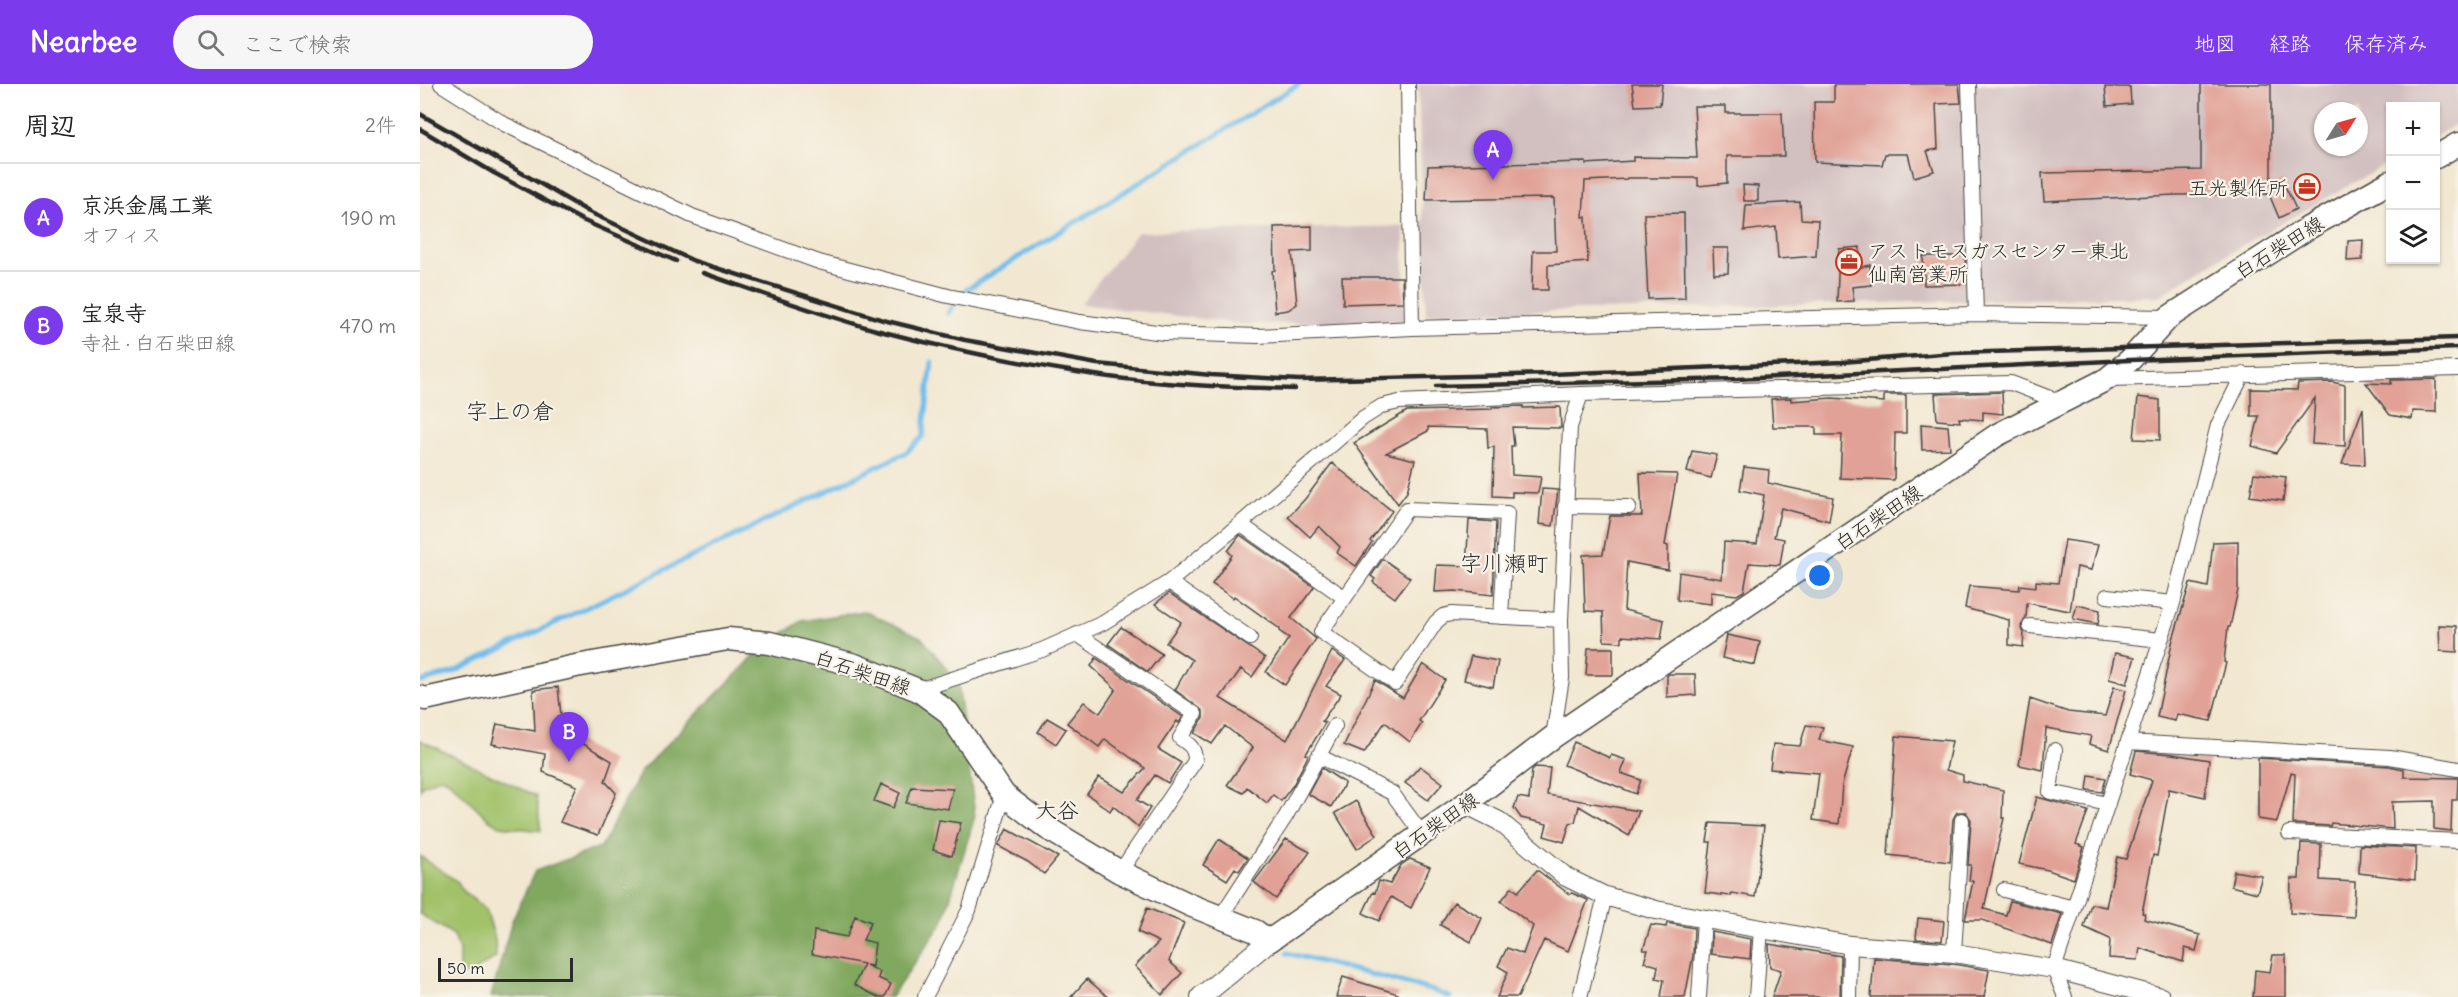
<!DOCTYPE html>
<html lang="ja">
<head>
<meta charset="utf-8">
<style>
  :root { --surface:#fff; --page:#f6f6f6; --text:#222; --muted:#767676; --line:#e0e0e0; --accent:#7c3aed }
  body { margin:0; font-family:Delius,"Klee One",sans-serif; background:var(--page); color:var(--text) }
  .controls { position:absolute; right:18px; top:18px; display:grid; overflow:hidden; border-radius:0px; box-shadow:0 2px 4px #0004 }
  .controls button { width:54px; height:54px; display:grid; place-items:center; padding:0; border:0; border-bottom:2px solid var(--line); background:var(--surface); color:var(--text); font:30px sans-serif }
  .compass { position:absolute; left:1894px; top:18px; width:54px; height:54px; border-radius:50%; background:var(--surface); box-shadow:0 2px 4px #0004; rotate:53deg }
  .scale { position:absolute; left:18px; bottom:15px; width:135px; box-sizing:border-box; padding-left:6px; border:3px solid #2b2b2b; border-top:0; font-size:16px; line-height:21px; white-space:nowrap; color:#2b2b2b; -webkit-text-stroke:4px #f7f3e8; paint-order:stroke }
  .you { position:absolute; left:1400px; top:492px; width:21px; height:21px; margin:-15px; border:4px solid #fff; border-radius:50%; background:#1a73e8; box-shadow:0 0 0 9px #1a73e833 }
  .badge { display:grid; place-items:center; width:39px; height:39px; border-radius:50%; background:var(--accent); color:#fff; font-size:20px; font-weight:700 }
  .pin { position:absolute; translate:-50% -50px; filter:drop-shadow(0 2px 3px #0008) }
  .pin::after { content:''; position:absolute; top:32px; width:21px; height:18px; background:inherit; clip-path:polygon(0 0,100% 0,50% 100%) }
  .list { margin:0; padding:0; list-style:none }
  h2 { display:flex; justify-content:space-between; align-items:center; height:78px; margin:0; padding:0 24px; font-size:26px }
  h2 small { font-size:20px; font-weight:400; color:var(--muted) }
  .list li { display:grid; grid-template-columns:39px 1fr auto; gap:18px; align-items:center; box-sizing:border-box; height:108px; padding:0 24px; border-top:2px solid var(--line) }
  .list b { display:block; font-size:22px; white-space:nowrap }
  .list p { margin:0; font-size:20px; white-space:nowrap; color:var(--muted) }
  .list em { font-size:20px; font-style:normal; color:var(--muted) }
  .icon { flex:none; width:33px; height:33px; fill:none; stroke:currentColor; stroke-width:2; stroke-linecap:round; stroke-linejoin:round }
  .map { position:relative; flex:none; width:2038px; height:913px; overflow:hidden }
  header { display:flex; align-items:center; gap:36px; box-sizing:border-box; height:84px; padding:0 30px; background:var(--accent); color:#fff }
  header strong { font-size:28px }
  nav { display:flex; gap:33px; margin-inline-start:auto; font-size:21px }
  .search { width:420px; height:54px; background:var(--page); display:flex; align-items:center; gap:15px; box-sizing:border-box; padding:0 21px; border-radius:33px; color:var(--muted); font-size:22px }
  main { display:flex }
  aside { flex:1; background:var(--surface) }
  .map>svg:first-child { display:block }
  .industrial { fill:#d2bfc0; fill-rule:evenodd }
  .green { fill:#a2c26b; stroke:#66764b; stroke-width:1.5 }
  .forest { fill:#81a85f; stroke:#566a45; stroke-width:1.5 }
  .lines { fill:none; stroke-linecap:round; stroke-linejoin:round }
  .stream { stroke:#71bdeb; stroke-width:5 }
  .building { fill:#e1a196 }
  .minor-casing { stroke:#494744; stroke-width:16 }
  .tertiary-casing { stroke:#494744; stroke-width:20 }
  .secondary-casing { stroke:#494744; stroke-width:22 }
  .primary-casing { stroke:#494744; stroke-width:25 }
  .minor { stroke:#fff; stroke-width:14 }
  .tertiary { stroke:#fff; stroke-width:18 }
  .secondary { stroke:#fff; stroke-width:20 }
  .primary { stroke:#fff; stroke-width:22 }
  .rail { stroke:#2b2b2b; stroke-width:4.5 }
  .labels { text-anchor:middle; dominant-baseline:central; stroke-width:4.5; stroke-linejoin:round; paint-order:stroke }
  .poi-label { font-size:20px; fill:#2b2b2b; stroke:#f7f3e8; text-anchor:end }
  .street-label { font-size:20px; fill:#2b2b2b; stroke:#f7f3e8 }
  .quarter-label { font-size:22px; fill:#2b2b2b; stroke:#f7f3e8 }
</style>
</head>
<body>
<header>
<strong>Nearbee</strong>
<div class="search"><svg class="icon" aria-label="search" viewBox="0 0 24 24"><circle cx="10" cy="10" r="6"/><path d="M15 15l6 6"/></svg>ここで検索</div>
<nav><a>地図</a><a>経路</a><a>保存済み</a></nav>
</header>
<main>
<aside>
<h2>周辺<small>2件</small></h2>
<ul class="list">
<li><span class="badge">A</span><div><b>京浜金属工業</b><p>オフィス</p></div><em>190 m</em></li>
<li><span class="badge">B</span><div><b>宝泉寺</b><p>寺社 · 白石柴田線</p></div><em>470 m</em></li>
</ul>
</aside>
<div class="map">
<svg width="2038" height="913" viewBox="0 0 2038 913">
  <rect width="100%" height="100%" fill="#f7f3e8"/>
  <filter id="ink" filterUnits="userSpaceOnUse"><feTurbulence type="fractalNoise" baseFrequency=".0167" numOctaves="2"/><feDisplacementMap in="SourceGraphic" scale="12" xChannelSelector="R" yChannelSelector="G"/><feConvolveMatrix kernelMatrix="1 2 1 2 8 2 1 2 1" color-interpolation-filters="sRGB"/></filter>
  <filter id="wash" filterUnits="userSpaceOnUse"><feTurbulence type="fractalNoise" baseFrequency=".008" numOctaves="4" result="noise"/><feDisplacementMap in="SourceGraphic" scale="24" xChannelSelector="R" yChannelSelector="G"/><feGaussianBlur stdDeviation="1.35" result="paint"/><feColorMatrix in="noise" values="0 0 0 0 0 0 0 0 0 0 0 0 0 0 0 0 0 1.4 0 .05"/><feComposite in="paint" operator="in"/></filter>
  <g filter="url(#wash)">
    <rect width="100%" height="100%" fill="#f2e8d1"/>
    <path class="industrial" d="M998,0H2038V39L2016,52V22H1970V78L1778,187L1740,212L1006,230ZM1903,27H1939V63H1903Z
      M984,142V237L823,240L660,220L718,148Z"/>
    <path class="green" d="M0,656L116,712L121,747L80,742L68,735L28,696L21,693L3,701L0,706Z
      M0,772L38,798L43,807L66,826L75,855L76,873L50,890H39V866L34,851L0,830Z"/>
    <path class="forest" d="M444,527L501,553L538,598L555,732L523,838L471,913H71L92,837L115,787L181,763L220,688L345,561L382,537Z"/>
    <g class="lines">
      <path class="stream" d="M528,229L547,205L879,0
        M1,598L34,588L487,368L503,352L512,278
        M867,869L1011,906L1030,913"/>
    </g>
    <g id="blocks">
      <path class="building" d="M1212,0H1242L1240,21L1215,22Z
        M1414,0H1539L1541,19L1516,20L1518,65L1507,67L1514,87L1494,93L1488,70H1465L1462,81L1395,78L1394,18H1414Z
        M1781,0H1851V102L1862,96L1876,125L1859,134L1849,110L1755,111L1624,117L1622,89L1781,86Z
        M1685,3H1710L1711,20L1687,22Z
        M1274,22H1306V29H1362L1364,72H1307V99L1278,102V94H1207V95L1165,97L1163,133H1166L1168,178L1128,181V206H1112L1113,167H1136L1134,114L1006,116L1008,82L1166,78V80L1213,77V73L1277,74Z
        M1323,101L1338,102V117H1324Z
        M1380,118L1381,135L1398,136L1396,172L1358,175L1356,143L1324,147L1326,121Z
        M1264,129L1265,214L1228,215L1224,130Z
        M892,142V167L872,168L877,220L868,226L855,228L852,187L855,186L854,143Z
        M1943,156L1942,176L1927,177L1928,157Z
        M1440,163L1438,184L1450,181L1451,201L1432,203L1434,217L1417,218L1419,165Z
        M1293,164H1309L1308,189L1294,190Z
        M1503,172H1545L1546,200L1504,201Z
        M922,193H982L983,218L923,220Z
        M2016,295V328L1993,327L1992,335L1970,331L1946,299L1971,300V296Z
        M1912,298L1925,301V362L1892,360L1895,314L1856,369L1832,362L1839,332H1831V305L1877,306L1878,299Z
        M1582,308L1583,330L1563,328V336L1539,334L1540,338L1517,336L1515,310Z
        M1464,311H1486V349H1475L1474,396L1420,394L1422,351H1396V343H1353L1351,315L1371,314V317L1412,314L1464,318Z
        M1718,313L1740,316V356L1714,355Z
        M1103,322V324L1140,323L1141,344L1092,343L1094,362H1091L1092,391L1121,393L1118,409L1092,408V413L1073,412L1074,363L1068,364L1067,345L1008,343V347L966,369L995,376L987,408L978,420L934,359L987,327L1072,325V323Z
        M1943,324L1945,381L1922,380Z
        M1501,340L1528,342L1530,365L1502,366Z
        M1272,367L1297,371L1291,394L1267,388Z
        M912,379L972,427L950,457L952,458L936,482L917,469L920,463L899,442L890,453L868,433L885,415Z
        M1324,383L1349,386L1348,399L1413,413L1409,437L1361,424L1354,453L1364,455L1360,481L1329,479L1324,507L1317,511L1291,508V520L1257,516L1259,488L1302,495L1304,458L1337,460L1344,411L1320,406Z
        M1220,389L1257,390L1245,461L1248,462V486L1207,478L1204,526L1244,536L1241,555L1202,552V558L1184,557L1183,528L1165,527L1163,471L1183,470L1190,432H1222Z
        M1834,389L1866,393L1863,417L1830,412Z
        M1122,405L1138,406L1133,442L1119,440Z
        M1049,436L1076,438L1073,511L1035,507L1015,508L1017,481L1046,482Z
        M820,451L894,503L871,534L896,555L865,601L846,588L869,554L859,547L860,545L814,512L813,514L792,500L812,471L808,467Z
        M1645,456L1678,461L1671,486L1657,483L1650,527L1607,519L1606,534L1601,542L1604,549L1603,563L1589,561V536L1545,524L1549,502L1599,506L1600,501L1616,503V497L1638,499Z
        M1818,457V506L1810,543H1808L1804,578L1806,579L1791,637L1757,630L1755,637L1737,633L1752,559L1770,499L1788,503L1793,458Z
        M963,475L990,494L975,514L953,498L955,495L951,492Z
        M749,509L845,574L832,593L821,585L800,614L867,656L912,567L925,576L906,602L921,610L902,637L905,639L886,670L888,671L887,674L873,701L861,717L853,711L847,719L827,703L823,709L807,701L833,664L805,642L792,660L774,649L783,634V627L755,606L772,576L746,559L761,538L735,520Z
        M1657,521L1680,526L1678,540L1653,535Z
        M2019,541L2037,542V568L2020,567Z
        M701,543L742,570L728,588L688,560Z
        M1307,551L1340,558L1335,581L1302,574Z
        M1168,564H1193V591H1166Z
        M1695,569L1715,573L1707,600L1689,595Z
        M1051,572L1078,577L1073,603L1044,596Z
        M676,574L763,633L759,639L757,637L738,665L761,679L748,699L735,691L717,716L730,724L718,743L693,722L690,727L667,710L679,693L704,708L725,684L685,655L679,663L647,639L664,618L680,629L696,605L671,582Z
        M1003,580L1025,596L999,637L1002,639L990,658L965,638L944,669L924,661L955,596L983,614Z
        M1249,590H1275L1276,611L1247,613V592Z
        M138,603L143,650L152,653L192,677L185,697L196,709L178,751L140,738L157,702L123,688L125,670L72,660L77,640L115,647L113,606Z
        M1694,603L1706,606L1689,666L1669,660L1671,652L1626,644L1623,686L1599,681L1610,615L1648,628L1685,632Z
        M627,634L646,645L636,660L618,648Z
        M1386,641L1403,643L1399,656L1433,663L1422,701L1419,740L1393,736L1399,689L1350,685L1353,660L1380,662Z
        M1476,652L1532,657L1526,686L1543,691V697L1583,706L1582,734H1584L1564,825L1586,831L1590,817L1642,830L1632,861L1562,836H1545L1553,797H1549L1551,781H1548L1551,736L1546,728H1537L1533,735L1530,778L1468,771Z
        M1154,658L1190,674L1191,671L1206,676L1201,689L1221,696L1216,710L1144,681Z
        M1716,667L1752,670L1789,676L1785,713L1749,705L1737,772L1733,771L1722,829L1725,830L1724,835L1780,851L1776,867L1765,864L1763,878L1720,864L1718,876L1689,874L1690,855L1664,843L1671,820L1686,823L1697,773L1706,775L1732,696L1710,690Z
        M1838,674L1969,682L1984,685V693L2038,694L2037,716H2032L2031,747L2014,745V717L1972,718L1973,745L1911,739L1910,742L1873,740L1875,690L1871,689L1857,738L1838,735Z
        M1000,682L1023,699L1008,716L985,699Z
        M1115,683L1130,684L1127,711L1219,727L1209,752L1159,722L1155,738L1150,739L1144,758L1124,752L1127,740L1101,734L1094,724L1098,713L1109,715L1112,686Z
        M902,684L925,699L911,723L888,710Z
        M1669,691L1686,694L1682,708L1667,706Z
        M461,700L480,709L473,724L454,717Z
        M492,703L533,705L528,725L486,719Z
        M1617,713L1668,727L1656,760L1664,763L1654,795L1628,786L1599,780Z
        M936,717L957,751L937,765L915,729Z
        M519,736L541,739L532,772L513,766Z
        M1290,739L1344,742L1335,813L1312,809L1311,812L1285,809L1291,758H1287Z
        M587,745L638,773L624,790L608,778L578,762Z
        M799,755L828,774L819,787L815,784L807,796L783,781Z
        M866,755L890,768L856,815L834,798Z
        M1881,759L1901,760L1900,796L1935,798L1934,833L1870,829L1871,795H1879Z
        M1940,761L1996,764L1995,796L1939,789Z
        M990,775L1010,783L991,824L971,813L959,837L943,829L953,808L955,809L959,797L970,800L981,781Z
        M1117,786L1149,810L1152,809L1168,816L1148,867L1124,856L1098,913H1077L1088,888L1078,882L1087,864L1103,870L1113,842L1081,817L1092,803L1098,808Z
        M1814,787L1842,792L1837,809L1811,802Z
        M1034,818L1062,834L1051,858L1020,841Z
        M727,824L764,839L749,877L762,889L742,911L715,882L739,858L718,848Z
        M435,832L451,838L443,856L455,859L452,882L446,881L460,888L458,894L471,900L465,913H458L434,901L444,880L392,870L394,847L427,853Z
        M1498,834L1524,837L1522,857L1496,855Z
        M1247,839L1274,844L1273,872L1265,913H1241L1244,896L1236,894L1238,882L1224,878L1228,866H1223L1231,841L1246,843Z
        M1292,848L1331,855L1330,875L1291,870Z
        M1349,860L1421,872L1420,913H1352L1361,886L1350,883Z
        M1853,871H1866V913H1833L1835,886L1850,888Z
        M1454,874L1533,880L1569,886L1564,913H1451Z
        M923,893L978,910L977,913H916Z
        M667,895L688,913H651Z"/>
    </g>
  </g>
  <g filter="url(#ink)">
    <use href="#blocks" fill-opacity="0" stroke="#494744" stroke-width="1.5"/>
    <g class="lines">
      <defs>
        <path id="minor" d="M21,0L84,40L272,132L399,178L528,212L660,238L744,249L838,252L992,244L1556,230L1749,233
          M988,0L992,244
          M1549,0L1556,230
          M1689,295L2038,285
          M1145,422L1209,423
          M820,440L925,514
          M749,498L830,554
          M1687,512L1753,519
          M1081,533L1087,429L987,425L901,548L975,599L1016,538L1023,532L1031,530L1141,536
          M1610,542L1741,556
          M657,550L775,630L760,654C770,661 775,664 775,677L700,788
          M498,606L622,566L683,539L749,498L820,440L943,334L962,322L979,318L1161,310L1591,299L1640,318
          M1133,653L1142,594L1141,536L1150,343L1161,310
          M1708,658L1970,673L2038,685
          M1635,666L1630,708L1688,720
          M899,672L972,709L1002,750
          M1869,749L2038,757
          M1584,806L1654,824
          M801,832L866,732L915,642
          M1534,869L1542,736
          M505,913L549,826L584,711
          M1160,913L1185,812
          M1279,913L1284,835
          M1336,913L1341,845
          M1429,913L1430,861
          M1645,913L1634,885L1753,519L1798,341L1823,290"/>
        <path id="tertiary" d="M1045,720L1079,737L1146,793L1185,812L1236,826L1430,861L1534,869L1634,885L1741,913"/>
        <path id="secondary" d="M781,913L849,857"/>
        <path id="primary" d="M2016,73L2038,60
          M0,613L5,615L156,582L308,555L350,559L435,581L498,606L528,628L584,711L627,744L700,788L770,821L835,847L849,857L1045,720L1133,653L1577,351L1687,295L1710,276L1749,233L1888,144L1970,98"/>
      </defs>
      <use href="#minor" class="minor-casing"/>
      <use href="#tertiary" class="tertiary-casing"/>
      <use href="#secondary" class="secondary-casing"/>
      <use href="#primary" class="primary-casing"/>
      <use href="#minor" class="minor"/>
      <use href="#tertiary" class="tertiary"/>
      <use href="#secondary" class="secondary"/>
      <use href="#primary" class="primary"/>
      <path class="rail" d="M0,30L169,128L274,177L463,236L545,256L677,280L791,291L879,296L1132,290L1422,278L1534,269L2038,254
        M0,45L74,89L162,136L256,177
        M283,189C341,209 398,230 456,246C528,265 602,280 675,291C741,301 808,303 875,305
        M1016,302L1317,295L1710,276L2038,264"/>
    </g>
  </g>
  <defs>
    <symbol id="office-ring" viewBox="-11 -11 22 22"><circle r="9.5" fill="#f7f3e8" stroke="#c8321e" stroke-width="1.5"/><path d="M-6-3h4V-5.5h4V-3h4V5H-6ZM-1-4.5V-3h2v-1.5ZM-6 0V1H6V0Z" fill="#c8321e"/></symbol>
  </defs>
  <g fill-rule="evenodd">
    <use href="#office-ring" x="1872" y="88" width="30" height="30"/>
    <use href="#office-ring" x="1414" y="163" width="30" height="30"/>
  </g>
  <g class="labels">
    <g class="poi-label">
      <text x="1868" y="103">五光製作所</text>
      <text x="1448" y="166" text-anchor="start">アストモスガスセンター東北<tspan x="1448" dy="23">仙南営業所</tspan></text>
    </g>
    <g class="street-label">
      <text transform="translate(1859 163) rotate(-32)">白石柴田線</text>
      <text transform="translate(1458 433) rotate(-34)">白石柴田線</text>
      <text transform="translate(443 588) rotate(19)">白石柴田線</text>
      <text transform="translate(1015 741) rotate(-35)">白石柴田線</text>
    </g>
    <g class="quarter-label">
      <text x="90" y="327">字上の倉</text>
      <text x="1084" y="479">字川瀬町</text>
      <text x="637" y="726">大谷</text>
    </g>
  </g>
</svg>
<div class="controls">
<button>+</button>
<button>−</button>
<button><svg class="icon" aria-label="layers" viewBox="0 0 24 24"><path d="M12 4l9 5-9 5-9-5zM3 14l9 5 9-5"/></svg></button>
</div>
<svg class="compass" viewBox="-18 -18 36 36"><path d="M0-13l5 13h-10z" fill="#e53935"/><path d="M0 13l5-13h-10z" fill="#767676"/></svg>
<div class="scale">50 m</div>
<div class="you"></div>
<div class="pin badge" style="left:1073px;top:96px">A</div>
<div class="pin badge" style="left:149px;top:678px">B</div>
</div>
</main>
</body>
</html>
